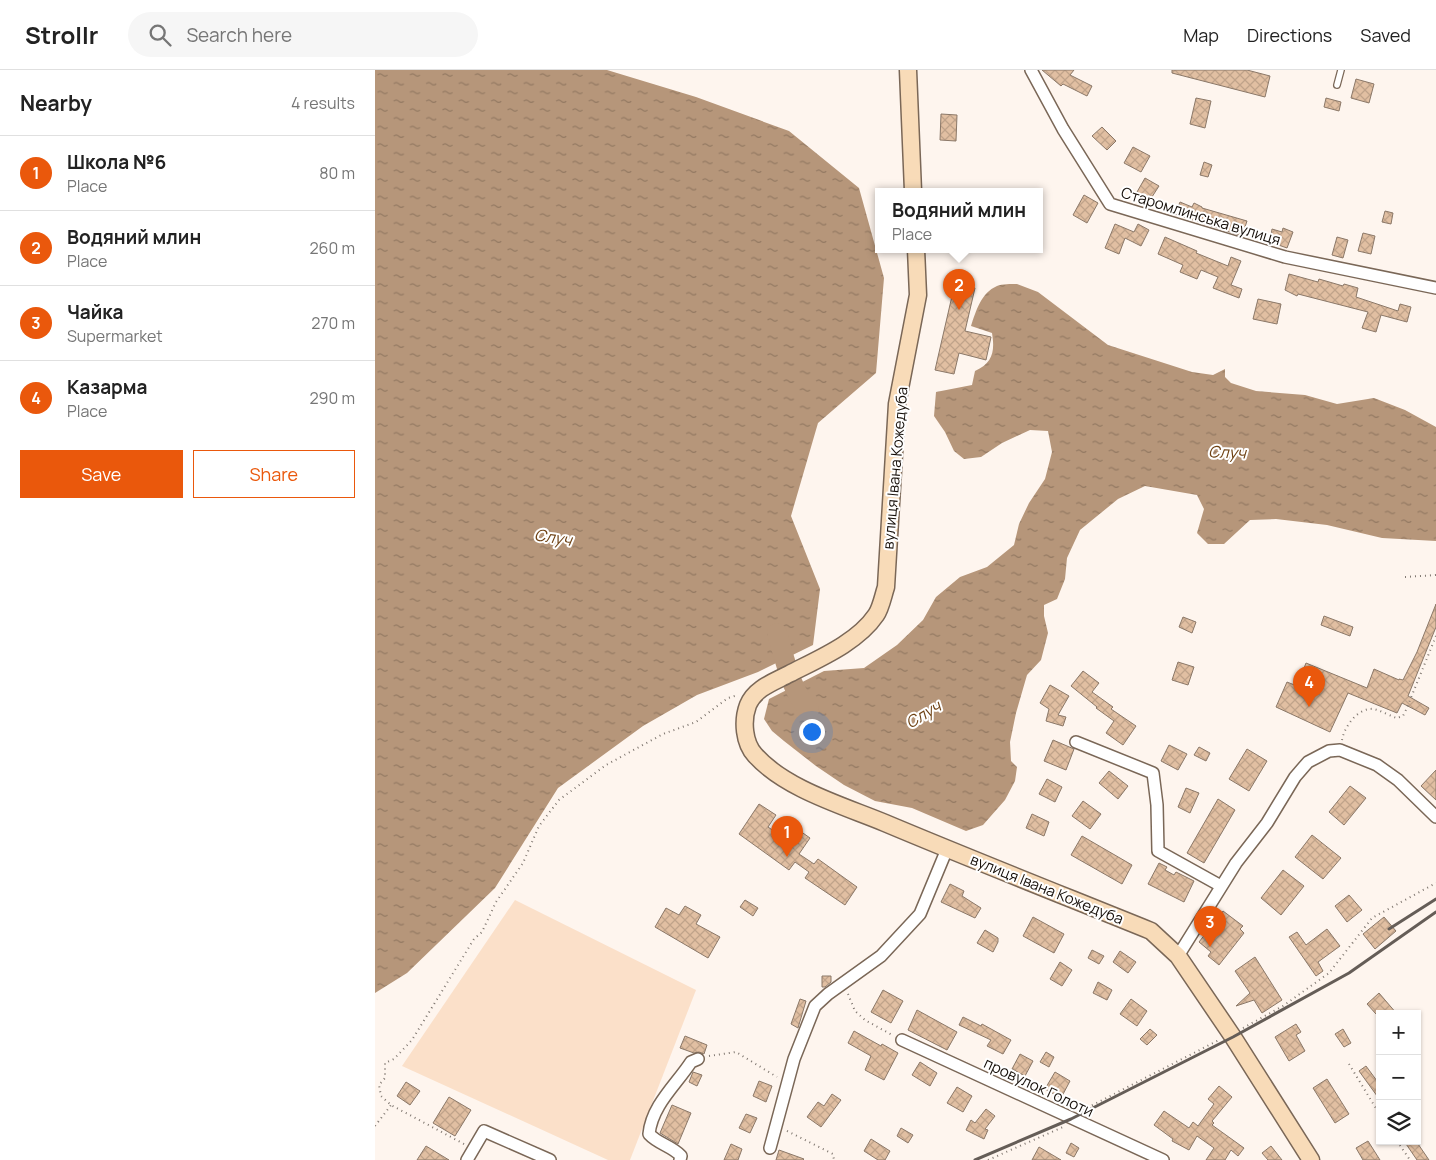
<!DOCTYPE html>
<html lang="en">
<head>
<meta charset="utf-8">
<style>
  :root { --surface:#fff; --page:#f6f6f6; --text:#222; --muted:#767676; --line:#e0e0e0; --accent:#ea580c }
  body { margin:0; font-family:Manrope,sans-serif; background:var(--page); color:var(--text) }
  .controls { position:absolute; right:15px; bottom:15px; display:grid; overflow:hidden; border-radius:0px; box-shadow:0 1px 4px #0004 }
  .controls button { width:45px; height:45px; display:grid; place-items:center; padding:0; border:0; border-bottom:1px solid var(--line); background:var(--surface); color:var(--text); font:25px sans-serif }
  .you { position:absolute; left:436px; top:661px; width:18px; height:18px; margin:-12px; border:4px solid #fff; border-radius:50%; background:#1a73e8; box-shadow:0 0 0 8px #1a73e833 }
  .badge { display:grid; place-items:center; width:32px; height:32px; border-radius:50%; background:var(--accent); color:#fff; font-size:16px; font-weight:700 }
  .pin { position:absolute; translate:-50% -41px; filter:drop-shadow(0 1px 2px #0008) }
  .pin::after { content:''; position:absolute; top:26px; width:18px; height:15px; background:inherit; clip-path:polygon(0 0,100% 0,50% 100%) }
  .popup { position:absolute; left:500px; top:118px; width:168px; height:65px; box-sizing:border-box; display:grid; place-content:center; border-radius:0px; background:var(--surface); filter:drop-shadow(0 1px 4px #0005); font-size:16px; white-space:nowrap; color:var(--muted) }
  .popup b { font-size:19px; color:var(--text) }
  .popup::after { content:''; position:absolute; left:50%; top:100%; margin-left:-10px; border:10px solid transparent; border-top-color:var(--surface) }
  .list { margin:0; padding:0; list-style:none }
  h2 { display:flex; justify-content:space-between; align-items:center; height:65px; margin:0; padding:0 20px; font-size:21px }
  h2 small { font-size:16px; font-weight:400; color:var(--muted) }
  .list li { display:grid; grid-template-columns:32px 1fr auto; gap:15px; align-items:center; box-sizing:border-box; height:75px; padding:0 20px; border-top:1px solid var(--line) }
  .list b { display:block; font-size:19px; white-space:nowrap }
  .list p { margin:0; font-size:16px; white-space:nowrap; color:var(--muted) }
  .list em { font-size:16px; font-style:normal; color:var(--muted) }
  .actions { display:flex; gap:10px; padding:15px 20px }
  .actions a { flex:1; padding:11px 0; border:1px solid var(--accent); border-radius:0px; text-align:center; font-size:18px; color:var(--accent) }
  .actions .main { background:var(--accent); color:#fff }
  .icon { flex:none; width:28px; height:28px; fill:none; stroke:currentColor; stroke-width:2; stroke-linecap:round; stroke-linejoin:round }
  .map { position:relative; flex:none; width:1061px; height:1090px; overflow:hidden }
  header { display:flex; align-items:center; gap:30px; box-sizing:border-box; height:70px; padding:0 25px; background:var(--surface); border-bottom:1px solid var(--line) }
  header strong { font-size:24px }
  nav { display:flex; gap:28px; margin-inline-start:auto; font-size:18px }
  .search { width:350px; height:45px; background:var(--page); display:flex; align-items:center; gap:12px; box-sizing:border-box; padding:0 18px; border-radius:28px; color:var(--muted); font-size:19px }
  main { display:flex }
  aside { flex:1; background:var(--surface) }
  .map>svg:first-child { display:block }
  .green { fill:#fbe0c9 }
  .water { fill:url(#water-ripples) }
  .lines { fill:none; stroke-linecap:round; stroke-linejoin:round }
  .river { stroke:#b6967a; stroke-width:20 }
  .building { fill:url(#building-cross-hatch); stroke:#8b7868 }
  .lane-casing { stroke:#7a6757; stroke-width:8 }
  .street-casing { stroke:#7a6757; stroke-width:14 }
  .secondary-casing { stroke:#7a6757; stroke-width:19 }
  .path { stroke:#807871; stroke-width:2; stroke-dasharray:1 4; stroke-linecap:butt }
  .lane { stroke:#fff; stroke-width:5.5 }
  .street { stroke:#fff; stroke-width:11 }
  .secondary { stroke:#f8dbb8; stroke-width:16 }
  .rail { stroke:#655d57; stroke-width:3 }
  .labels { text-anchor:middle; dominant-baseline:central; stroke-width:4; stroke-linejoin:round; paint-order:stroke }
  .street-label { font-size:15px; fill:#150e08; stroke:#fff }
  .water-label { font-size:16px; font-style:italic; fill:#6e4113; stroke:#fff }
</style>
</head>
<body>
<header>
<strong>Strollr</strong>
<div class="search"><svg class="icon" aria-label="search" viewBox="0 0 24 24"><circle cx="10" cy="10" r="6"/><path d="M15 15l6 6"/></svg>Search here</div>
<nav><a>Map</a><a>Directions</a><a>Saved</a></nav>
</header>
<main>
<aside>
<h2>Nearby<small>4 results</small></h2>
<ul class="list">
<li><span class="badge">1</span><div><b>Школа №6</b><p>Place</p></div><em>80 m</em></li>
<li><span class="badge">2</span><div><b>Водяний млин</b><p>Place</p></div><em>260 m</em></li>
<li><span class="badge">3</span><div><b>Чайка</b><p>Supermarket</p></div><em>270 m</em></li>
<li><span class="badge">4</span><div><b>Казарма</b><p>Place</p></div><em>290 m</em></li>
</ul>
<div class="actions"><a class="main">Save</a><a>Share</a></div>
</aside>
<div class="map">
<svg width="1061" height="1090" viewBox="0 0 1061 1090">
  <defs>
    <pattern id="water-ripples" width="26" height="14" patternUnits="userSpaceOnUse" patternTransform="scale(1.25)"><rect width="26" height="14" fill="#b6967a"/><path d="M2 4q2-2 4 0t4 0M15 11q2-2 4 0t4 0" fill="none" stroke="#937962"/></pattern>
    <pattern id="building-cross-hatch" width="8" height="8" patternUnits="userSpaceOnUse" patternTransform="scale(1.25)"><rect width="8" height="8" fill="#e1bfa2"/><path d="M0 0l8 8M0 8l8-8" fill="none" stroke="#c0a38a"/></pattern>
  </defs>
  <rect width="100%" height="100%" fill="#fef5ee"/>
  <path class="green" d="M140,830L321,920L255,1090H233L27,996Z"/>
  <path class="water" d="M0,0H232L321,27L414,61L484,118L509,208L501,303L443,353L416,446L445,519L438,575L383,602L322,625L268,656L183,718L120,818L32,903L0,923Z
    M642,214L663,222L733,275L817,302L838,305L850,299V307L856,313L881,321L930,325L962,334L999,328L1030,340L1061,357V471L1007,468L952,455L901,449L875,450L849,474H833L822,463L829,439L822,425L770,416L743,429L705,460L692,488L690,509L682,529L669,535V546L673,563L666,590L652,605L641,643L635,672L636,691L642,697L640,711L630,730L608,755L591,761L537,738L500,731L469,715L441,696L409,671L397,661L389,649L394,629L449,601L489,598L522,575L548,550L561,527L585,507L612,497L639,475L644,454L654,433L670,409L677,382L673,361L655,360L627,373L606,387L589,389L579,381L570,362L559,346L561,322L597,315L600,301C618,293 620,281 617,263L596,256C601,241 606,223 622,216C627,214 636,214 642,214Z"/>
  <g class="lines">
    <path class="river" d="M402,563C410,589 415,619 434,640"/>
  </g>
  <path class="building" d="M667,0H699L695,5L717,16L712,26L688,14L686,16Z
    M797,0H872L895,6L890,27L797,3Z
    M981,9L999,14L994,33L976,28Z
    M821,28L836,31L830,58L815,54Z
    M951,28L966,32L964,41L949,37Z
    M566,44L582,45L581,71L565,70Z
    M727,57L741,71L732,80L717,66Z
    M758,77L775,86L766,102L749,93Z
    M829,92L837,95L833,107L825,105Z
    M770,108L784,116L775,130L762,122Z
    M709,125L723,133L712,153L698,145Z
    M805,132L817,137L819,133L827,137V138L872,151L867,166L800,144Z
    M1010,141L1018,143L1016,154L1007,152Z
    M740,154L759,162L763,154L774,160L766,176L750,168L744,184L730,178Z
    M908,158L918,162L912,178L895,172L897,159L907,162Z
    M988,163L1000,166L996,184L983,181Z
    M790,167L822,181L821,183L853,196L856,187L866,191L856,215L867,219L864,228L838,218L843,207L826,200L822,209L805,202L808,195L783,184Z
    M962,167L973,170L968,188L957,185Z
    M914,204L943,212L944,209L968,216L969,214L983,218L981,227L1023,241L1025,234L1036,237L1032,252L1006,245L1001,262L987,258L993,242L923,224L922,226L910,220Z
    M580,213L600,218L590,261L616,267L611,290L584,283L579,304L560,300Z
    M883,229L906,234L902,254L878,249Z
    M1061,534V557L1033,626L1054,638L1050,645L1027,633L1022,643L973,623L955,662L901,637L912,612L922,616L931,593L992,618L999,599L1024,610V609L1028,610L1042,582Z
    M949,546L978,557L975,566L946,555Z
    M808,547L821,552L817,563L804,557Z
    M803,592L819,597L813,615L797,610Z
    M708,601L724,613L717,622L738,637L736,639L761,656L748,675L731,663L739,651L721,638L722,637L696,616Z
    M675,615L694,626L683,645L691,647L688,656L671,651L674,639L665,633Z
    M678,670L699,679L691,700L669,691Z
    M794,675L812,684L803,700L786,691Z
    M824,677L835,683L831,691L819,685Z
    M872,679L892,691L874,721L854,709Z
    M1061,700V730L1046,716Z
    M734,701L753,716L743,729L724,713Z
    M672,709L687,717L680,732L664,724Z
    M975,716L991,728L969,755L954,742Z
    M811,718L824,723L815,743L803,737Z
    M843,729L860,740L829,793L812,783Z
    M708,731L726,744L715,759L697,746Z
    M384,734L401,745L393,757L410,769L418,756L435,768L424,784L439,794L443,789L482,817L470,835L430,808L434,802L420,792L414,800L364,764Z
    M657,744L674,752L669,766L651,758Z
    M937,765L966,788L948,809L920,787Z
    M707,766L757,795L747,814L696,785Z
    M784,793L792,797L790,800L799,805L801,802L819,811L809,832L773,814Z
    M908,800L929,816L906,845L886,828Z
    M575,814L589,821L587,826L606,838L600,848L566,832Z
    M974,825L987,840L972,852L960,836Z
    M370,830L383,838L378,846L365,837Z
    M310,836L326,845L321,854L345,867L333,888L280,857L291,838L304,845Z
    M848,841L868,856L865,859L869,863L844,895L833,886L836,882L824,872Z
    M658,847L689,864L679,883L648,866Z
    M1009,847L1021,861L1000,879L988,864Z
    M952,859L965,876L943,892L948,901L941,906L914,867L922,862L931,875Z
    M610,860L623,868V872L618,882L602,873Z
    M717,880L729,886L724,894L713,888Z
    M745,881L761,892L753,903L738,892Z
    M880,887L907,930L887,943L879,930L861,936L875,923L860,901Z
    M685,892L697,900L687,916L675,909Z
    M447,906H456V912L450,917H447Z
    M723,912L737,920L732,930L718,923Z
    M508,920L528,931L516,953L496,942Z
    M1004,923L1022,944H1001L992,934Z
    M425,929L431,931L423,958L416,954Z
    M756,929L772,941L762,956L745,944Z
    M542,940L582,962L572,980L533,960Z
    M588,947L606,956L607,954L636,970L628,984L612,976L616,970L584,955Z
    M921,954L926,962L921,965L930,981L914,991L900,967Z
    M775,959L782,965L772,975L765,969Z
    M968,959L976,973L969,977L960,964Z
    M479,961L506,976L507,974L523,983L509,1010L490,1000L496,986L473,973Z
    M310,966L332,975L329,984L324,982L319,983L305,978Z
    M671,982L679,987L674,997L665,992Z
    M645,984L658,991L650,1006L637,999Z
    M545,992L562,1003L555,1016L537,1005Z
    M991,996L1005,1015V1030L984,1001Z
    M318,1002L327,1005L322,1016L314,1012Z
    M680,1002L695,1011L686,1028L670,1019Z
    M952,1009L974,1044L960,1053L938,1018Z
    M384,1011L397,1016L391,1032L378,1026Z
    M31,1012L45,1021L35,1035L22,1026Z
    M844,1016L857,1027L837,1051L839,1053L837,1055L869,1078L863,1086L856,1080L850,1090H831L839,1078L822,1066L814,1080L797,1071L798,1069L779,1055L789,1041L814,1058L818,1052L823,1056L839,1034L833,1029Z
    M582,1017L597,1026L588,1042L572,1033Z
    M457,1024L466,1030L446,1057L432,1047L443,1032L449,1036Z
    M74,1027L96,1040L80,1066L58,1053Z
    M297,1035L316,1043L303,1074L285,1063Z
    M611,1039L620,1046L610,1059L613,1060L609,1069L591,1060L596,1050L600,1053Z
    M371,1044L382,1048L375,1063L364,1058Z
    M526,1058L538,1065L533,1073L522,1066Z
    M496,1069L515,1081L510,1090H503L489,1081Z
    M993,1071L1005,1090H988L981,1078Z
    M1029,1071H1041L1054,1090H1042Z
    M696,1073L704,1078L699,1087L691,1083Z
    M356,1074L367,1079L363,1090H349Z
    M51,1076L74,1090H42Z
    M896,1076L907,1090H893L887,1083Z
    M664,1077L686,1090H657Z
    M404,1080L429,1089L428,1090H401Z"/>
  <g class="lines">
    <defs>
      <path id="lane" d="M962,15L966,0"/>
      <path id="street" d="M656,0L688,59L735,134L910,187L1061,218
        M701,672L778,703L782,735L783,781L846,816
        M803,886L861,793L892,753L920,707L933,692L954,681L965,680L1002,695L1023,710L1061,747
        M527,970L788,1090
        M395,1078L419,989L440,936L453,924L506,886L545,844L572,779
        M92,1090L109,1061L175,1090
        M305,1090L306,1086C297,1076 283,1074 274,1064C277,1035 301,1015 316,992L323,989"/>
      <path id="secondary" d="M533,0L538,121
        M541,179L543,225L522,334L511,517C508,526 506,538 501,545C482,573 443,589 414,604C399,612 380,618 373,635C367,651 369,673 380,685C410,719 469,736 510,753C598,790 687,825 776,861L803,886L858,967L936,1090"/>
    </defs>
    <use href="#lane" class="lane-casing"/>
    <use href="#street" class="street-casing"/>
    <use href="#secondary" class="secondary-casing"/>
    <path class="path" d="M1030,507L1061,505
      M967,670C969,657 983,637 999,639C1007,641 1015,646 1022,648L1028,646L1031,640L1061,566
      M473,924L480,941L490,950L517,965
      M868,958L908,936L954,903L997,848L1061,813
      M334,986L361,982L402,1007
      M974,994L1005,1045
      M708,1040L844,970
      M0,1056L16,1035
      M412,1061L458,1084L459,1090
      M1022,1071L1035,1090
      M89,1074L16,1035L6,1026L4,1015L10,1008V993L19,989L37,970L99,869L107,862L121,832L148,793L164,756L184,730L231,695L288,664L321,652L353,628L363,625
      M613,1090L688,1057"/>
    <use href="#lane" class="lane"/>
    <use href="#street" class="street"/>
    <use href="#secondary" class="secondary"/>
    <path class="rail" d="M1014,859L1061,829
      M600,1090L696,1049L858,967L974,903L1061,842"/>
  </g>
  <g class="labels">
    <g class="street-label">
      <text transform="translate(826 146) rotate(17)">Старомлинська вулиця</text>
      <text transform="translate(520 398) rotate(-85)">вулиця Івана Кожедуба</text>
      <text transform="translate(672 819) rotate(22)">вулиця Івана Кожедуба</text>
      <text transform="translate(664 1017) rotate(25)">провулок Голоти</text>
    </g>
    <g class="water-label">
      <text transform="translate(852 382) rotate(2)">Случ</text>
      <text transform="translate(178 467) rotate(9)">Случ</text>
      <text transform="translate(548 644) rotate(-31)">Случ</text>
    </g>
  </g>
</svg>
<div class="controls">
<button>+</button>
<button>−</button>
<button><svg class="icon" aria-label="layers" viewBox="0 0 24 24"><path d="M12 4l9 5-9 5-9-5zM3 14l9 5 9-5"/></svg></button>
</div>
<div class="you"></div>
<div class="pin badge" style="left:412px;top:787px">1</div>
<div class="pin badge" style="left:584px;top:240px">2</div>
<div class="popup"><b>Водяний млин</b>Place</div>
<div class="pin badge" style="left:835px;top:877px">3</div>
<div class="pin badge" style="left:934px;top:637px">4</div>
</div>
</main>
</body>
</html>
